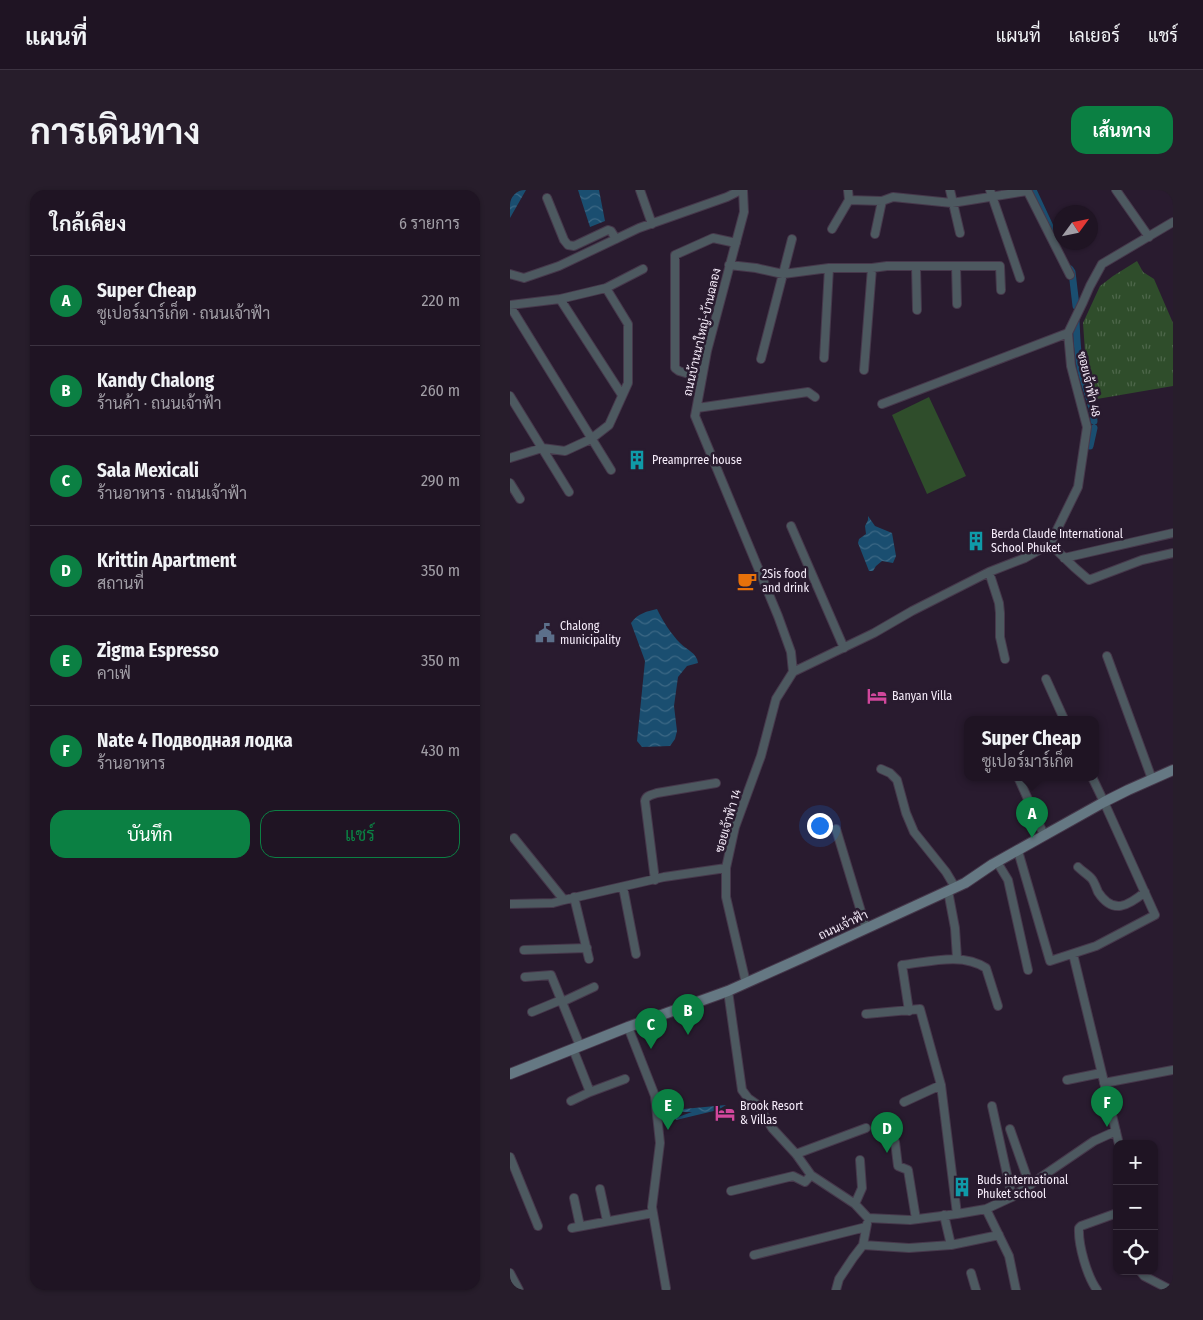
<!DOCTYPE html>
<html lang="th">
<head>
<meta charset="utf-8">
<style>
  :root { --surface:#1f1423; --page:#271d2b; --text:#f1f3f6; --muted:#a19ea6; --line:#3c3341; --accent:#0b8043 }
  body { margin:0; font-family:"Fira Sans Condensed",Sarabun,sans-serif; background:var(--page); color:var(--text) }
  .controls { position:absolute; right:15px; bottom:15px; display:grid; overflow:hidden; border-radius:10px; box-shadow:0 1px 4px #0004 }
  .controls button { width:45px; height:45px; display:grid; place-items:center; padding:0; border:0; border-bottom:1px solid var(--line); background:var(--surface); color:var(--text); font:25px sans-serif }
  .compass { position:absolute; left:543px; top:15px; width:45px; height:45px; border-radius:50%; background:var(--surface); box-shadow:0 1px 4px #0004; rotate:57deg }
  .you { position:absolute; left:309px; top:635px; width:18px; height:18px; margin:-12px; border:4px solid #fff; border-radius:50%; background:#1a73e8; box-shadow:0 0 0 8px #1a73e833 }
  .badge { display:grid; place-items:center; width:32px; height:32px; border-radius:50%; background:var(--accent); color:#fff; font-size:16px; font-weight:700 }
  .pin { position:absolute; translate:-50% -41px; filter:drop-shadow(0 1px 2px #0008) }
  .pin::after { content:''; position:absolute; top:26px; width:18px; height:15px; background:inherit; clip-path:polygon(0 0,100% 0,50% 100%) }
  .popup { position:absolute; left:454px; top:526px; width:135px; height:65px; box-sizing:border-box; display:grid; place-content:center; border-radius:10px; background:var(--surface); filter:drop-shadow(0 1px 4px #0005); font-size:16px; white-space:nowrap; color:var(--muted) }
  .popup b { font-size:19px; color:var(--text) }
  .popup::after { content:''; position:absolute; left:50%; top:100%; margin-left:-10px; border:10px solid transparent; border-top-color:var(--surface) }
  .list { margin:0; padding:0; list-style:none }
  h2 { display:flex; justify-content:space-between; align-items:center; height:65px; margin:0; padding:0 20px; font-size:21px }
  h2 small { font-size:16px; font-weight:400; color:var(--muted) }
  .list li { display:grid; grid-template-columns:32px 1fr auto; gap:15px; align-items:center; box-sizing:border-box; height:90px; padding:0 20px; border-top:1px solid var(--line) }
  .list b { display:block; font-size:19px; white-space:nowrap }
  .list p { margin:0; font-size:16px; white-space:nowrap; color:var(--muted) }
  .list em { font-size:16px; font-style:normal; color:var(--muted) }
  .actions { display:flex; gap:10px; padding:15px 20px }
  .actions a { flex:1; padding:11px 0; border:1px solid var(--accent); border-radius:15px; text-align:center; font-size:18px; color:var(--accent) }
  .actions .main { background:var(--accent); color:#fff }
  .icon { flex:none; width:28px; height:28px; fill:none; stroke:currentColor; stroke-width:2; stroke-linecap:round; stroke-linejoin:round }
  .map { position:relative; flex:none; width:663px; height:1100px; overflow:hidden; border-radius:15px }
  header { display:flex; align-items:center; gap:30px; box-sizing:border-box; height:70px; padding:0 25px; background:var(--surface); border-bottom:1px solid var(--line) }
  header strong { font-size:24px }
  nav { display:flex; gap:28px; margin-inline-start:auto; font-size:18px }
  .intro { display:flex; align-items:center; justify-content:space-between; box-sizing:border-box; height:120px; padding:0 30px }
  h1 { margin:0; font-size:35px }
  .button { padding:12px 22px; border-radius:15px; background:var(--accent); color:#fff; font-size:18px; font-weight:700 }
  main { display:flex; gap:30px; padding:0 30px }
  aside { flex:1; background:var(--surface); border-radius:15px; box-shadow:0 1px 4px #0004 }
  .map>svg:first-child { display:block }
  .grass { fill:url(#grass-tufts) }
  .pitch { fill:#2f4d2b }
  .water { fill:url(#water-waves) }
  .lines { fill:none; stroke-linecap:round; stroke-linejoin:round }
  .canal { stroke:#1a4e70; stroke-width:7 }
  .street-casing { stroke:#46384b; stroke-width:10 }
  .secondary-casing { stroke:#46384b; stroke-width:12 }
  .street { stroke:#4d5960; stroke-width:8 }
  .secondary { stroke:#657883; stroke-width:10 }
  .labels { text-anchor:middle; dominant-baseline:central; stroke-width:5; stroke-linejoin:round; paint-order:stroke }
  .street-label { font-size:12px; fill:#f6ecfa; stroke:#291b2f }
  .poi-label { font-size:12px; fill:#f6ecfa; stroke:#291b2f; text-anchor:start }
</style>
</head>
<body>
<header>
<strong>แผนที่</strong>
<nav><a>แผนที่</a><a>เลเยอร์</a><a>แชร์</a></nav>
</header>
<div class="intro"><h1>การเดินทาง</h1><a class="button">เส้นทาง</a></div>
<main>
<aside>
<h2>ใกล้เคียง<small>6 รายการ</small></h2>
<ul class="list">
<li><span class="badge">A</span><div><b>Super Cheap</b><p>ซูเปอร์มาร์เก็ต · ถนนเจ้าฟ้า</p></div><em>220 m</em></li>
<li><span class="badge">B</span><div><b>Kandy Chalong</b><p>ร้านค้า · ถนนเจ้าฟ้า</p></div><em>260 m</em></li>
<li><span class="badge">C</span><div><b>Sala Mexicali</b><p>ร้านอาหาร · ถนนเจ้าฟ้า</p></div><em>290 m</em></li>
<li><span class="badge">D</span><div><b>Krittin Apartment</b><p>สถานที่</p></div><em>350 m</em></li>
<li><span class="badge">E</span><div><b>Zigma Espresso</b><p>คาเฟ่</p></div><em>350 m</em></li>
<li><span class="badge">F</span><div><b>Nate 4 Подводная лодка</b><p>ร้านอาหาร</p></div><em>430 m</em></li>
</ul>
<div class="actions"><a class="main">บันทึก</a><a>แชร์</a></div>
</aside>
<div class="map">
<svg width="663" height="1100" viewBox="0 0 663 1100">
  <defs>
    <pattern id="grass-tufts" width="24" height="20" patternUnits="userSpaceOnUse" patternTransform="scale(1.25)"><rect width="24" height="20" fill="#2f4d2b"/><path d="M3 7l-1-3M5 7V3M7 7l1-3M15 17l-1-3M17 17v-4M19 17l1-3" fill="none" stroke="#4e674b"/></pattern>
    <pattern id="water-waves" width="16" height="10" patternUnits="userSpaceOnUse" patternTransform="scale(1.25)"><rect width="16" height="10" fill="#1a4e70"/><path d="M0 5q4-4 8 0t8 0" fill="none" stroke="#3c6885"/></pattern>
  </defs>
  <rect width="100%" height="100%" fill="#291b2f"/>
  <path class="grass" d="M627,71L633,82L644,89L663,133V196L587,209L576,175L573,133L590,96L603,86Z"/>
  <path class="pitch" d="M419,207L456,286L417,304L382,225Z"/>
  <path class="water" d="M0,0H16L0,28Z
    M68,0H89L95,31L80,37Z
    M358,326L365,336L382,343L386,366L383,373L372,371L366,376L363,381H359L348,353L349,349L356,344L355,336L358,330Z
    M147,419C152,430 162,445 170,453C177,460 187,463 188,473L177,476L168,487L164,516L167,541L165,549L160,556L132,557L127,551L135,471L121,433C128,423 136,422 147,419Z
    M216,915L208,920L166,930L165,928L182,922H163V920Z"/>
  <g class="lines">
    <path class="canal" d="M523,0L543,43
      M560,79L562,82L566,116
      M566,131C567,149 567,168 572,185C576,201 583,215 584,231
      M580,256L584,238"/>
    <defs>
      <path id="street" d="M130,0L142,34
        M233,0L234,22L197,161L185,226L268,426L281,462L283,482
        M338,0L339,10
        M440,0L450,43
        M480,0L510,88
        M517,0L560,85
        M606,0L639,47
        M37,8L54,50L58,55L64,56L98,40L101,41L106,49
        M322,39L339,10L372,11L383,7L442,13L517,1
        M365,44L372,11
        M219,75L246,78L273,84L319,78H362L377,76H490L491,100
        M446,76L447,114
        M406,77L407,120
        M0,84L14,88L49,76L129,38L217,7L231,0
        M96,98L133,79
        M50,109L112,205
        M0,115L50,109L96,98L118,134V193L99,235L81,249L55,261L32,258L0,268
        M0,116L101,280
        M314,168L319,78
        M251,169L282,49
        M354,180L362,78
        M192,188L169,181L165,178V65L203,48L226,53
        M0,206L59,302
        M372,214L558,143
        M187,218L298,202L305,207
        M0,293L10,309
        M281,336L334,458
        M540,354L565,378L579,390L632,370L663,363
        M554,368L663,343
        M479,382L489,413L490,423V447L495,469
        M597,466L642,589
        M283,482L364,443L402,421L479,382L515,368L540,354L568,297L577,237L561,176L558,143L573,112L580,96L592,74L663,32
        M536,489L554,529
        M371,579L380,583L387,590L396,623L404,642L436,682L445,697
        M508,587L534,645
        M326,639L356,738
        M4,648L54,710L154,687L216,678
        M508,661L540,771L586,756L645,725L594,612L582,587
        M487,672L498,690L518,780
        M568,677C572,681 577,684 581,688C584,691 586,697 588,702C603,725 618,716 635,702
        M145,690L135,611C136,605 142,605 147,603L206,593
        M113,697L126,764
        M438,701L445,738L447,768
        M64,707L79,769
        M0,714L43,713L54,710
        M14,760L77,758
        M563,764L609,954
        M15,787L41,785L70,856
        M236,793L216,707V678L225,637L251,566L266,509L283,482
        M218,801L232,900L238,908L248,915L262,938L286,964L301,985L345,1014L358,1028L400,1030L447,1024L476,1019L502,1007L584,951L606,941
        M52,812L84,797
        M399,821L392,775C419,772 452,762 476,778L488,816
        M22,822L51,810
        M356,824L410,819L431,895L447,1024
        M118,837L145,906L150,953L142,1017L156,1098
        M63,859L80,902L115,889
        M557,890L591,883
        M594,893L663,880
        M61,911L80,902
        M394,912L431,895
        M482,916L502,1007
        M500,939L520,996
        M385,952L388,976L398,980L406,1029
        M286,964L356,938
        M0,967L28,1036
        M90,999L97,1031
        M221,1001L283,986L295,992L301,985
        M64,1008L70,1036
        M345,1014L352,998L350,970
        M476,1019L499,1066L506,1100
        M434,1025L441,1055
        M62,1038L143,1023
        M353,1055L399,1058L441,1055L489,1045
        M244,1065L356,1037
        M630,1081L634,1086L661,1100
        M0,1083L9,1100
        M461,1083L466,1100
        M326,1100L329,1089L343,1068L353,1055L357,1034
        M587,1100C577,1086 568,1055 569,1038L571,1036L607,1023"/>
      <path id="secondary" d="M0,884L118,837L218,801L294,767L455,693L483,674L594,612L618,600L663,580"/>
    </defs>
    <use href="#street" class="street-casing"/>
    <use href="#secondary" class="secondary-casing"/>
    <use href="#street" class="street"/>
    <use href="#secondary" class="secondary"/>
  </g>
  <defs>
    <symbol id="building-bare" viewBox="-9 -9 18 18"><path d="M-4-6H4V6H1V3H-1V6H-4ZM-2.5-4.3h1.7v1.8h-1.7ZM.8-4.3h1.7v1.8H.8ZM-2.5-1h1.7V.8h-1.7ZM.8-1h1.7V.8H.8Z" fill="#0f9aa8" stroke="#291b2f" stroke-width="2.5" paint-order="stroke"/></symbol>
    <symbol id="cafe-bare" viewBox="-9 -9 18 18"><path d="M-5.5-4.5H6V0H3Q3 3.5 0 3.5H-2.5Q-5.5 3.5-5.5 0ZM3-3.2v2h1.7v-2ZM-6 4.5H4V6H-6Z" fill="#e8710a" stroke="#291b2f" stroke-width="2.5" paint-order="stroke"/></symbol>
    <symbol id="civic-bare" viewBox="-9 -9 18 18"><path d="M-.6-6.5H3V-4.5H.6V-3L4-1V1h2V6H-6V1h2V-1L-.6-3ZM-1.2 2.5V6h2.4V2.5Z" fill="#5c6f8a" stroke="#291b2f" stroke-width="2.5" paint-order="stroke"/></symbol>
    <symbol id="hotel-bare" viewBox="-9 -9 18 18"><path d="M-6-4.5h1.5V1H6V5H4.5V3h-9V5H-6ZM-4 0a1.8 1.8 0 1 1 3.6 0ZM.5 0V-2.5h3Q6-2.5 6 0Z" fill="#d1479c" stroke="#291b2f" stroke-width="2.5" paint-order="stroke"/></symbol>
  </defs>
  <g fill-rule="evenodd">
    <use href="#building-bare" x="113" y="256" width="28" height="28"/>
    <use href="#building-bare" x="452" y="337" width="28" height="28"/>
    <use href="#cafe-bare" x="223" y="377" width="28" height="28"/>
    <use href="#civic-bare" x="21" y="429" width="28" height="28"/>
    <use href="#hotel-bare" x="353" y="492" width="28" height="28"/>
    <use href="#hotel-bare" x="201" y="909" width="28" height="28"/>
    <use href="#building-bare" x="438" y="983" width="28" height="28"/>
  </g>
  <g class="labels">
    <g class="street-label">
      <text transform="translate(192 142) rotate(-77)">ถนนบ้านนาใหญ่-บ้านฉลอง</text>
      <text transform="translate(579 194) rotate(77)">ซอยเจ้าฟ้า 48</text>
      <text transform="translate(218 631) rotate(-74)">ซอยเจ้าฟ้า 14</text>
      <text transform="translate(333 735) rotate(-25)">ถนนเจ้าฟ้า</text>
    </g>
    <g class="poi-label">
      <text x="142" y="270">Preamprree house</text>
      <text x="481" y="344">Berda Claude International<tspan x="481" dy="14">School Phuket</tspan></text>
      <text x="252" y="384">2Sis food<tspan x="252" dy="14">and drink</tspan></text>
      <text x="50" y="436">Chalong<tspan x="50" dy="14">municipality</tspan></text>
      <text x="382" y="506">Banyan Villa</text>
      <text x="230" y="916">Brook Resort<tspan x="230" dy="14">&amp; Villas</tspan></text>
      <text x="467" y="990">Buds international<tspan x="467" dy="14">Phuket school</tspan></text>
    </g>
  </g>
</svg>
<div class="controls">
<button>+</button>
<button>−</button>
<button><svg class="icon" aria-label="locate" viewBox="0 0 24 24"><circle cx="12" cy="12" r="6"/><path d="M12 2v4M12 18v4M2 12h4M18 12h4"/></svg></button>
</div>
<svg class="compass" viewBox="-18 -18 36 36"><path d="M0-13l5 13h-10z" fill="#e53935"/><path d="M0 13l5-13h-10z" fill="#a19ea6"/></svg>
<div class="you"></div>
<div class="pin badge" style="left:522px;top:648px">A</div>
<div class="popup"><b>Super Cheap</b>ซูเปอร์มาร์เก็ต</div>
<div class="pin badge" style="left:178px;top:845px">B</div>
<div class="pin badge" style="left:141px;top:859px">C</div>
<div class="pin badge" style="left:377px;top:963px">D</div>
<div class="pin badge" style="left:158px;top:940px">E</div>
<div class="pin badge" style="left:597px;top:937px">F</div>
</div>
</main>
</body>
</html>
